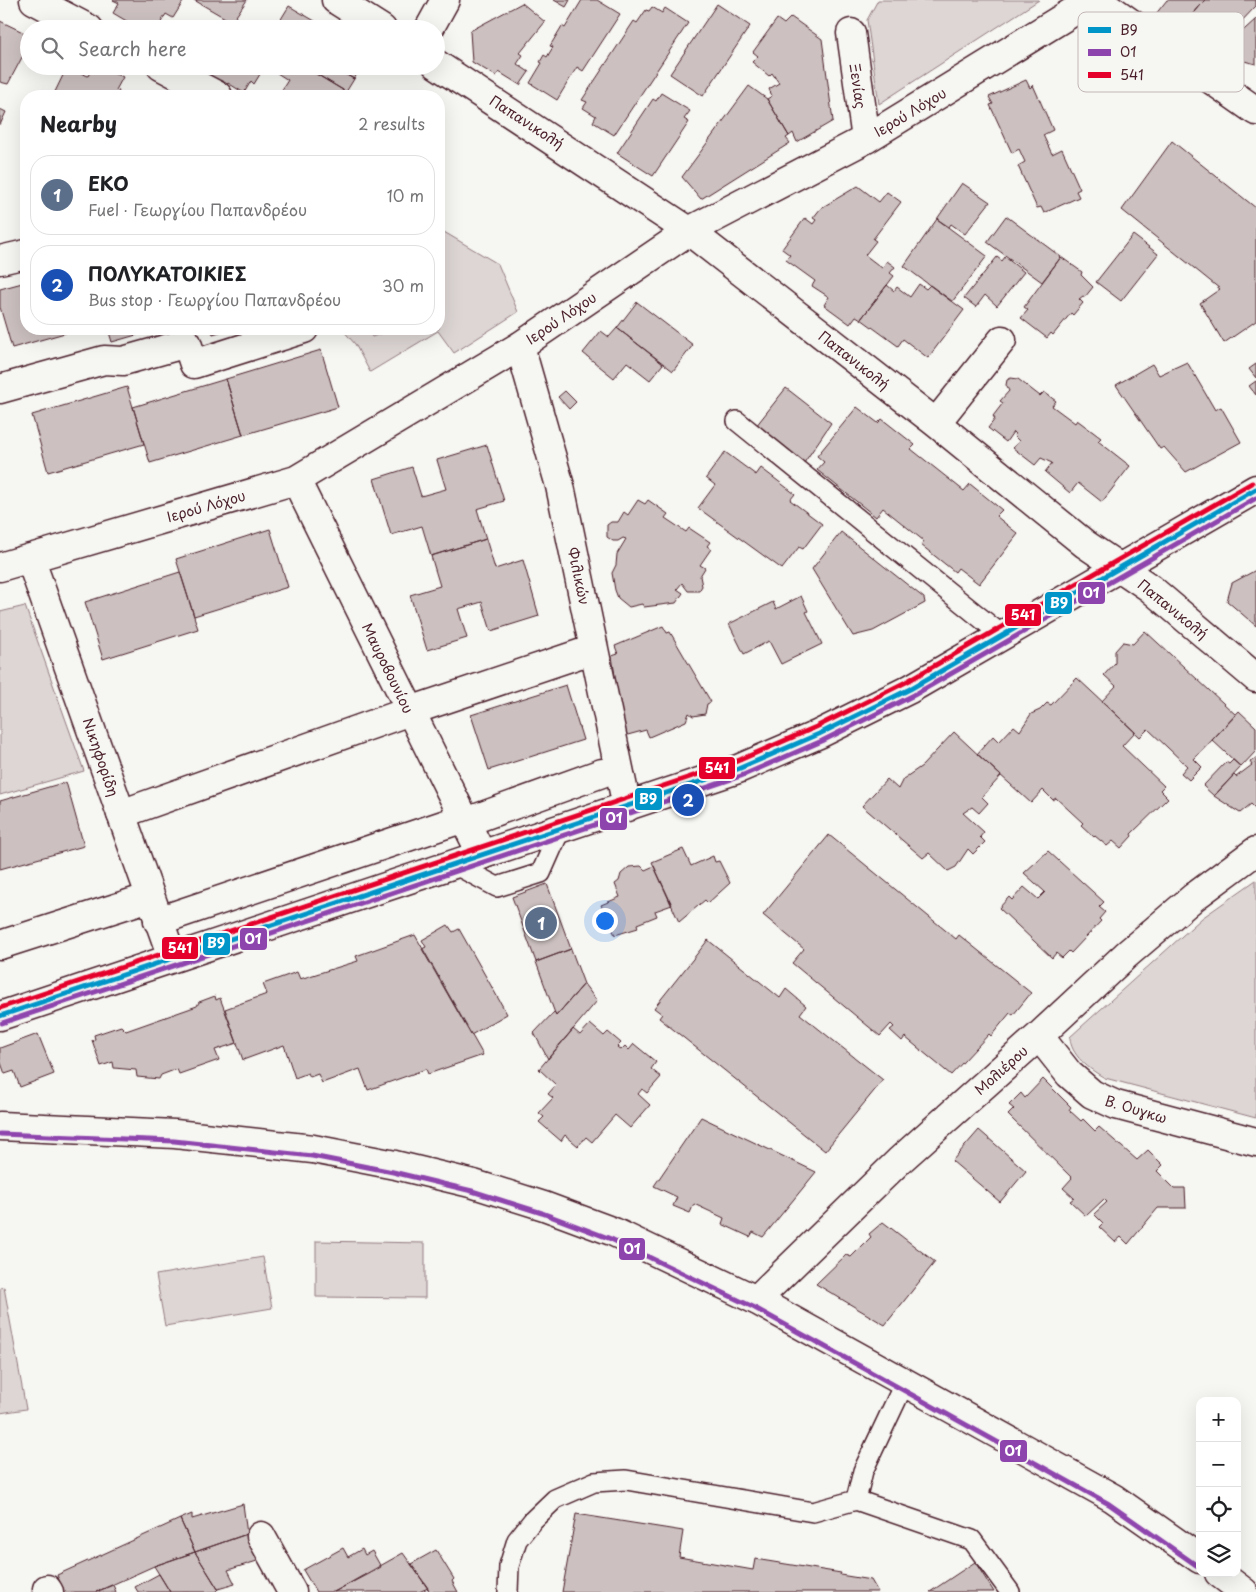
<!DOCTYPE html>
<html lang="en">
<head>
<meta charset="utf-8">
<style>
  :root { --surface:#fff; --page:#f6f6f6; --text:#202124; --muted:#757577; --line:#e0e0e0; --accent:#7c3aed }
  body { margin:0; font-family:"Playpen Sans",sans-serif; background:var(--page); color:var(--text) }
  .controls { position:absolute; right:15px; bottom:15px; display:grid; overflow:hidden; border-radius:10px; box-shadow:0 5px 20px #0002 }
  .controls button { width:45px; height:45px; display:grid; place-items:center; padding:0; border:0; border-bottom:1px solid var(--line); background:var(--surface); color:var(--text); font:25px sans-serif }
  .you { position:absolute; left:604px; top:920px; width:18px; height:18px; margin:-12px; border:4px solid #fff; border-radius:50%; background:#1a73e8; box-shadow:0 0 0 8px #1a73e833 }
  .badge { display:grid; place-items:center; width:32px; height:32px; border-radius:50%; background:var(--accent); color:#fff; font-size:16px; font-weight:700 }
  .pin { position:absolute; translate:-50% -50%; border:2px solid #fff; box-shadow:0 1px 5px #0006 }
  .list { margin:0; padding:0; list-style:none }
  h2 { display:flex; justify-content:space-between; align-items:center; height:65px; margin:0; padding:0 20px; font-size:21px }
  h2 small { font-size:16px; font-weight:400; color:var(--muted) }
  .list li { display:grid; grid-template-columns:32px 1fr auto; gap:15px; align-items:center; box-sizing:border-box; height:80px; margin:0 10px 10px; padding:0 10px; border:1px solid var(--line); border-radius:20px }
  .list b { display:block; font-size:19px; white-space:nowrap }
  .list p { margin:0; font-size:16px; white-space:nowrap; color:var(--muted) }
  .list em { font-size:16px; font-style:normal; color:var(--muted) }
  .icon { flex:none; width:28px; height:28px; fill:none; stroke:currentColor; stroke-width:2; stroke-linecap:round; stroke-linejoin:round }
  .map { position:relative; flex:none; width:1256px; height:1592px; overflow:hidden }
  .search { position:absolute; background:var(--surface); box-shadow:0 5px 20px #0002; left:20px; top:20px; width:425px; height:55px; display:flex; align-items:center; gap:12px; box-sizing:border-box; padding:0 18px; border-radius:28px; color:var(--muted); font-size:19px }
  .panel { position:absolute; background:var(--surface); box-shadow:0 5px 20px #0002; left:20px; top:90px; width:425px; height:245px; border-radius:20px }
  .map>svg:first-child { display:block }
  .green { fill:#ddd6d5; stroke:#947a80 }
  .building { fill:#ccc1c0; stroke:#4a1f2b }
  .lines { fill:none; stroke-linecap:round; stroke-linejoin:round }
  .service-casing { stroke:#4a1f2b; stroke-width:22 }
  .pedestrian-casing { stroke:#4a1f2b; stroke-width:31 }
  .minor-casing { stroke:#4a1f2b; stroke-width:31 }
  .tertiary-casing { stroke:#4a1f2b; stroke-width:31 }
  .secondary-casing { stroke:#4a1f2b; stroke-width:31 }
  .service { stroke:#f6f6f2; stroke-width:19 }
  .pedestrian { stroke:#f6f6f2; stroke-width:28 }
  .minor { stroke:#f6f6f2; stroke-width:28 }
  .tertiary { stroke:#f6f6f2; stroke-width:28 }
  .secondary { stroke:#f6f6f2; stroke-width:28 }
  .bus-1-casing { stroke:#f6f6f2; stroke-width:9 }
  .bus-2-casing { stroke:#f6f6f2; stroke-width:9 }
  .bus-3-casing { stroke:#f6f6f2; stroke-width:9 }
  .bus-1 { stroke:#0095c8; stroke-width:5 }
  .bus-2 { stroke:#8e44ad; stroke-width:5 }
  .bus-3 { stroke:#e4002b; stroke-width:5 }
  .labels { text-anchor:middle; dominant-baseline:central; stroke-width:4; stroke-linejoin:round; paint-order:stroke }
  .street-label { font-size:14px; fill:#4a1f2b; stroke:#f6f6f2 }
  .key { fill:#f6f6f2; stroke:#c2b6b6; stroke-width:1 }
  .key-label { font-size:14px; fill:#4a1f2b }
  .line-badge { stroke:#f6f6f2; stroke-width:2 }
  .badge-label { font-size:14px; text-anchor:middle; font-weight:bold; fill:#fff }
</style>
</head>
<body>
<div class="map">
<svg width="1256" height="1592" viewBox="0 0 1256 1592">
  <rect width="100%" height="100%" fill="#f6f6f2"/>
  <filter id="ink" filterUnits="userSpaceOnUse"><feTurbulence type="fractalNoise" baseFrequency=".02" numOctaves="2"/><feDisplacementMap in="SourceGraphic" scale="10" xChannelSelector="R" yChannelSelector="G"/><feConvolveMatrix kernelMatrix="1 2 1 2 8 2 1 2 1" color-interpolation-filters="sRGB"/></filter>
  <g filter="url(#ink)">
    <path class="green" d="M878,0H1039L879,104L867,20Z
      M439,229L498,264L518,312L454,353L438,331L370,372L355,344L342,329H368L372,337L394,329H439Z
      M25,606L84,771L0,795V612Z
      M1256,880V1118L1105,1078C1090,1070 1070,1055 1070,1037L1202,918Z
      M316,1241L425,1243V1298L316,1297Z
      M263,1257L272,1308L165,1326L156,1275Z
      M4,1287L26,1409L0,1413V1288Z"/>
    <path class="building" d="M113,0H179L183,2L173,18L166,14L157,29H140L113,13L119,3Z
      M194,0H247L232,22Z
      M554,0H570L566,7Z
      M582,0H597L620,14L583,71L577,67L557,100L530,83L542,63L540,62L544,55L547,57L553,47L550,46L562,26L565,28Z
      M1167,0H1205L1179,30L1155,15Z
      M1205,0H1256V6L1219,45L1197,30L1200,26L1191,17Z
      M522,3L545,22L520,53L523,55L517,64L529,72L520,85L499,72L496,76L472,62L470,31Z
      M717,4L750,26L703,96L670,74Z
      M289,6L320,24L318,29H275Z
      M652,7L662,13L665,8L688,23L614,135L593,122L596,116L583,108L587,102L582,100L634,21L637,23L646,10L649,11Z
      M791,17L822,39L833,121L797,142L793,133L789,136L767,99L772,96L769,89L779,83L772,73L769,76L752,62L758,56L753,52L777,19L784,24Z
      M1256,19V64L1244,61L1240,58L1234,39Z
      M0,21L29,35V44L8,84L0,82Z
      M207,21L221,29H203Z
      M93,66H101L123,77L116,90L119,91L117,95L120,96H53L67,67L88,76Z
      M191,66H265L254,84L251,81L244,93L228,83L226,86Z
      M282,66H303L343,90L340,94L343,95L285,96L280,93L288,80L277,73Z
      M303,66H344L346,67L343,73L354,79L346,92Z
      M347,66H362L354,79L343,73Z
      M1026,80L1030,88L1033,85L1053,130L1043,135L1052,154L1062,149L1080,189L1076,191L1079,197L1044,213L1041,207L1037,208L1018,166L1025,162L1019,149L1012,153L990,105L993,104L989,97Z
      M749,86L767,99L789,136L786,138L790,143L701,199L682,177Z
      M661,93L690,111L684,119L689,122L653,176L617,153L653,99L656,101Z
      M0,109L6,112L0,125Z
      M1172,141L1256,208V321L1224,343L1200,303L1220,289L1122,210Z
      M962,183L990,202L965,234L951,224L949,227L937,219Z
      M858,186L879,202L887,192L901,202L873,239L876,241L865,255L882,268L887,261L895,267L890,273L894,276L861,319L856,316L850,324L824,305L829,297L812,286L815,281L786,260L790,255L782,249L805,218L813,224L816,220L813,218L821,208Z
      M1006,216L1061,257L1042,282L987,242Z
      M937,219L987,256L952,302L904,266Z
      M1133,235L1158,254L1121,301L1096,282Z
      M997,257L1002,261L1005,257L1024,272L997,306L985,295L976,307L964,298Z
      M1061,257L1082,272L1081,275L1093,287L1085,297L1083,296L1079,299L1083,303L1073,315L1071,313L1053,335L1051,333L1047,338L1021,318L1028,310L1024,307Z
      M26,282V329H79L12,348L0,307V289Z
      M919,284L926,289L930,285L964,310L928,358L903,339L898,346L861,319L887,285L894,291L897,287L910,297Z
      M637,302L693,345L673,371L617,328Z
      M617,328L663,364L650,380L627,362L614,378L583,353L601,331L609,337Z
      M108,329H157L112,342Z
      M211,329H229L213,334Z
      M321,350L338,407L243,435L226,379Z
      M1187,362L1215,410L1221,407L1241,442L1186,472L1164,447L1160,449L1116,385L1152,364L1159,375Z
      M1256,364V378L1249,369Z
      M1011,378L1018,379L1040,396L1044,392L1056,401L1052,406L1075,423L1077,420L1101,438L1098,441L1130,466L1102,502L1078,483L1070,493L1045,472L1052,463L1041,458L1035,465L1013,448L1019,441L1014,436L1015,434L1013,432L1006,442L988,428L995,419L993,416L1003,403L1000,401L1009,391L1006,385L1007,380Z
      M226,379L243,435L150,463L133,407Z
      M1256,381V395L1249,386Z
      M127,387L144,444L48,472L32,415Z
      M786,388L831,423L804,463L756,426Z
      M565,391L576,402L569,409L558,397Z
      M857,407L878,423L882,419L915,445L911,449L964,491L970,484L1002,510L996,516L1018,534L979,584L958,568L955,572L921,545L924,541L883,508L876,517L817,470L824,462L817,456Z
      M487,445L504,501L477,509L486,539L431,556L422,526L391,535L374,479L412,467L421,496L446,489L437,460Z
      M725,452L756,475L761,468L795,494L790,500L822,524L803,549L799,547L782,569L698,508L715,485L706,478Z
      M638,500L645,504L648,500L668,514L665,518L686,532L689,528L710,542L707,546L711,549L700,565L705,568L700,576L702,586L699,591H688L682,583L677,589L683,593L676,603L644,607L642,604L629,607L618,598L615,590L612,573L616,565L617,554L626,539L623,538L618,541H613L607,537V525L611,522H618L624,512L628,515Z
      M270,529L288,587L194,616L176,559Z
      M841,532L924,598L925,603L873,631L853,636L812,569Z
      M486,539L495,569L523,560L539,616L491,631L482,602L458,609L467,638L427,650L410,595L440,586L431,556Z
      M1256,570V626L1227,601L1232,583Z
      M180,572L198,629L103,659L85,602Z
      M801,596L808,611L806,612L822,644L781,664L769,641L744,654L729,624L773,602L776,609Z
      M663,626L667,633L670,632L711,702L707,704L705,714L693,716L689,713L686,721L649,737L646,730L624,736L612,656L618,654L615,646Z
      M1145,631L1236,715L1194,759L1202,767L1189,780L1181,773L1187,766L1148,729L1140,737L1102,701L1116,686L1104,675L1115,663V651L1123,642L1133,644Z
      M1077,678L1135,732L1122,746L1164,786L1160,790L1168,798L1131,834L1132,836L1121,848L1113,841L1107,846L1095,836L1094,837L1081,825L1083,823L1056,798L1053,800L1043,790L1031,803L977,754L993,736L999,742L1014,726L1020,731L1031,714L1040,710L1047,703L1051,705Z
      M566,685L583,740L489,770L471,715Z
      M1239,711L1256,727V751L1241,767L1212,740Z
      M954,732L1001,776L982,797L988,803L979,813L972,807L963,813L984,832L980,837L985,842L973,854L968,849L956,867L948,871L929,853L923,858L862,806L887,779L898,789L903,779L922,766Z
      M1256,758V809L1251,804L1240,813L1214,796L1234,775L1236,777L1252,765L1250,762Z
      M1233,760L1241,767L1214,796L1203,786L1226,762L1229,764Z
      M66,782L84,846L0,869V801Z
      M829,835L956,939L959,935L1031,993L1013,1015L1010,1013L991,1036L989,1034L951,1075L905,1037L902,1041L890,1030L894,1027L891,1024L880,1036L792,963L804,949L763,915Z
      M683,849L691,866L713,856L715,862L719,861L730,883L708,903L705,900L679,922L652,862Z
      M1048,851L1104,902L1099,907L1105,912L1099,919L1101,921L1071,953L1069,951L1062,958L1056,953L1052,958L999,908L1009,897L1012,900L1024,887L1038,899L1045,892L1024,873Z
      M641,866L645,870L654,866L672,905L655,911L657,916L637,924L638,928L615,935L601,905L620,897L615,884L619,881L621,874L629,867Z
      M547,884L571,949L536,962L512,897Z
      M448,925L453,932L459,929L507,1014L471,1035L422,949L426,947L422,940Z
      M415,935L483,1055L428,1074L426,1069L368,1090L360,1069L322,1083L318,1074L310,1077L308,1073L295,1078L284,1045L243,1060L225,1009L267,994L263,984L297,972L300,979L358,961L356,956Z
      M708,940L780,998L786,989L806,1006L800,1014L883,1080L825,1151L659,1018L662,1014L654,1008Z
      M571,949L584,984L556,1016L536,962Z
      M584,984L597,1001L548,1059L534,1033L554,1012L556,1016Z
      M215,996L216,1000L220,998L237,1043L215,1050L219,1060L179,1074L177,1069L161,1075L159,1079L137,1077L136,1070L114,1068L113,1062L101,1066L92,1040L95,1039L94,1035L121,1026L126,1031L197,1006L199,1002Z
      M590,1024L604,1036L608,1032L621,1043L617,1047L621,1050L625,1046L629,1050L634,1044L656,1062L651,1069L661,1077L647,1093L642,1089L638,1094L650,1105L630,1128L615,1115L592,1142L586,1137L578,1146L565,1135L561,1141L539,1122L544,1117L539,1113L553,1098L548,1094L556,1085L539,1069L573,1029L580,1035Z
      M38,1034L54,1074L20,1087L14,1071L5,1074L0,1060V1048Z
      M1043,1079L1071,1107L1069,1110L1081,1121L1083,1119L1095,1131L1099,1127L1137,1160L1148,1150L1163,1165L1157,1171L1174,1188H1185L1186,1208H1158L1128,1244L1121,1237L1115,1242L1099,1227L1103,1223L1094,1214L1107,1202L1104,1199L1086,1216L1070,1201L1074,1198L1063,1188L1072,1178L1008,1115L1014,1109L1009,1105L1021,1093L1025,1098Z
      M701,1117L816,1172L763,1237L753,1232L750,1237L722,1224L724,1218L694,1204L690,1213L673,1206L677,1197L654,1186Z
      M979,1130L1026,1171L1000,1202L952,1161Z
      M883,1222L935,1262L885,1325L816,1284L846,1255L851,1257L871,1237L869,1234Z
      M243,1504L247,1534L195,1552L180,1519L192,1514V1519Z
      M576,1514L683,1531L679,1557L753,1570L755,1559L841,1573L840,1575L871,1580L878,1592H562Z
      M180,1519L195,1552L154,1566L96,1592H64L57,1575Z
      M247,1534L257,1561L228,1570L235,1584L218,1589L195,1552Z
      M343,1548L348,1557L362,1549L365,1555L372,1551L381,1567L334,1592H316L303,1570Z
      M436,1550L454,1579L452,1581L458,1592H430L411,1564Z
      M195,1552L218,1589L215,1592H170L154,1566Z
      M403,1553L428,1588L419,1592H334Z
      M975,1562L994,1592H930Z
      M159,1574L170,1592H138L135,1587Z
      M113,1585L116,1592H96Z"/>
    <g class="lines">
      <defs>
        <path id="service" d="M737,421L1003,636
          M454,864L497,887L541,873L560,830
          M856,1500L863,1471L904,1384
          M508,1592L509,1566L517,1540L533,1520L555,1499L594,1482L626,1480L813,1512L856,1500L972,1540L1010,1592"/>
        <path id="pedestrian" d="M0,389L104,360L123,361L187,343L194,364L304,329
          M121,814L410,711
          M466,822L602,773
          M158,921L464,818
          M0,945L150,897"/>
        <path id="minor" d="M34,0L89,29
          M336,0L382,29
          M1098,0L1256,111
          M429,29L445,0
          M851,33L866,139
          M436,64L689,231L936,423L1085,544L1150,588L1256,678
          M161,66L218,96
          M0,260L26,254
          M520,346L560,486L627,807
          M936,423L1002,340
          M296,480L482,855
          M30,558L172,957
          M0,567L296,480L520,346L689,231L866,139L1092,0
          M410,711L594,649
          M1039,1036L1069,1074L1092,1094L1116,1105L1256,1142
          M756,1300L899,1161L1039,1036L1126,955L1194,897L1256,851
          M261,1536L292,1592
          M47,1589L49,1592"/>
        <path id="tertiary" d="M0,1126L175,1134L313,1149L395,1165L474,1184L544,1206L614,1232L756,1300L1113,1498L1200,1559
          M1219,1573L1244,1592"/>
        <path id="secondary" d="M0,1016L738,769L819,734L910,689L1256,489"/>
      </defs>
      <use href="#service" class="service-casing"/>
      <use href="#pedestrian" class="pedestrian-casing"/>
      <use href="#minor" class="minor-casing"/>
      <use href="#tertiary" class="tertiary-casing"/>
      <use href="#secondary" class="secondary-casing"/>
      <use href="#service" class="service"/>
      <use href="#pedestrian" class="pedestrian"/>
      <use href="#minor" class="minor"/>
      <use href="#tertiary" class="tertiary"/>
      <use href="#secondary" class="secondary"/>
      <defs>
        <path id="bus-1" d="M0,1016L738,769L819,734L910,689L1256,489"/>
        <path id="bus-2" d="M2,1023L741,776L822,741L914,695L1256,498
          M0,1134L174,1141L312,1156L393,1172L472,1191L542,1213L611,1239L753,1307L1109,1504L1196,1565"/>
        <path id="bus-3" d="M0,1008L735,762L816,727L906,682L1252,483"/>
      </defs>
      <use href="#bus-1" class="bus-1-casing"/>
      <use href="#bus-2" class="bus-2-casing"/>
      <use href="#bus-3" class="bus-3-casing"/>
      <use href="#bus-1" class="bus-1"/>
      <use href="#bus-2" class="bus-2"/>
      <use href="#bus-3" class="bus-3"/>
    </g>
  </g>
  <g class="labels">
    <g class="street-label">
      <text transform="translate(858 86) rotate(82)">Ξενίας</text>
      <text transform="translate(910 112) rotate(-31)">Ιερού Λόχου</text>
      <text transform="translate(527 122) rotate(33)">Παπανικολή</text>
      <text transform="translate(561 318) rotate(-34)">Ιερού Λόχου</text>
      <text transform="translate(854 360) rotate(38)">Παπανικολή</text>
      <text transform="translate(206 506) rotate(-16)">Ιερού Λόχου</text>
      <text transform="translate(579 576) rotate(78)">Φιλικών</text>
      <text transform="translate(1173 609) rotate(39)">Παπανικολή</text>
      <text transform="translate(388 668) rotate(64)">Μαυροβουνίου</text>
      <text transform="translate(101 757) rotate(71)">Νικηφορίδη</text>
      <text transform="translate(1001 1070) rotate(-42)">Μολιέρου</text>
      <text transform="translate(1136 1109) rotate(17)">Β. Ουγκω</text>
    </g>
  </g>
  <rect x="1078" y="12" width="166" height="80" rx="8" class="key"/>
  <rect x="1088" y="27" width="23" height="6" fill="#0095c8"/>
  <rect x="1088" y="49" width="23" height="7" fill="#8e44ad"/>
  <rect x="1088" y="72" width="23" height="6" fill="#e4002b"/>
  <g class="key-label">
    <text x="1120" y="35">Β9</text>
    <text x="1120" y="57">01</text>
    <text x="1120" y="80">541</text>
  </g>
  <g class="line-badge">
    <rect x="1077" y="581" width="29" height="24" rx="5" fill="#8e44ad"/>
    <rect x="1044" y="591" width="29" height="24" rx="5" fill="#0095c8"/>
    <rect x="1004" y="603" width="38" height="24" rx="5" fill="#e4002b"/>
    <rect x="698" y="756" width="38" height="24" rx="5" fill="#e4002b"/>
    <rect x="634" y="787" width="29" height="24" rx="5" fill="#0095c8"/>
    <rect x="599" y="807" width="29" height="24" rx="5" fill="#8e44ad"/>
    <rect x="239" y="927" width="29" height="24" rx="5" fill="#8e44ad"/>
    <rect x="202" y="932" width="29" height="24" rx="5" fill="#0095c8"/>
    <rect x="161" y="936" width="38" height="24" rx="5" fill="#e4002b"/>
    <rect x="618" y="1237" width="28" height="24" rx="5" fill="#8e44ad"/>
    <rect x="999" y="1439" width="29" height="24" rx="5" fill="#8e44ad"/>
  </g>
  <g class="badge-label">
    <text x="1091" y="598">01</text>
    <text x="1059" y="608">Β9</text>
    <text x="1023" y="620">541</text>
    <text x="717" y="773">541</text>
    <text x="648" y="804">Β9</text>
    <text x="614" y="823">01</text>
    <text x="253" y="944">01</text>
    <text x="216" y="948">Β9</text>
    <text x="180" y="953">541</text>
    <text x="632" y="1254">01</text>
    <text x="1013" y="1456">01</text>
  </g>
</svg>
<div class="controls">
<button>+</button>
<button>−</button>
<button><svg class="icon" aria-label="locate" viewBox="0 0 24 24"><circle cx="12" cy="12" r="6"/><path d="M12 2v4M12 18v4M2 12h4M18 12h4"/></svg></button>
<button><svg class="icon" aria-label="layers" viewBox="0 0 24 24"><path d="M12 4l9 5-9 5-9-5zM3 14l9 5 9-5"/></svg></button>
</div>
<div class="you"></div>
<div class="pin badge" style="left:541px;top:923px;background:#5c6f8a">1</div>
<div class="pin badge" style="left:688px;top:800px;background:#1a4fb4">2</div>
<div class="search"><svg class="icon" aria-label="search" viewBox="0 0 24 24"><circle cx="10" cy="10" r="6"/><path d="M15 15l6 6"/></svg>Search here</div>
<section class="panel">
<h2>Nearby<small>2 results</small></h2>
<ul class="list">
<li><span class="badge" style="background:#5c6f8a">1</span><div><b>EKO</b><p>Fuel · Γεωργίου Παπανδρέου</p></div><em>10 m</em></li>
<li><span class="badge" style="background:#1a4fb4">2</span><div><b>ΠΟΛΥΚΑΤΟΙΚΙΕΣ</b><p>Bus stop · Γεωργίου Παπανδρέου</p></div><em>30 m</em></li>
</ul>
</section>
</div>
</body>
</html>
